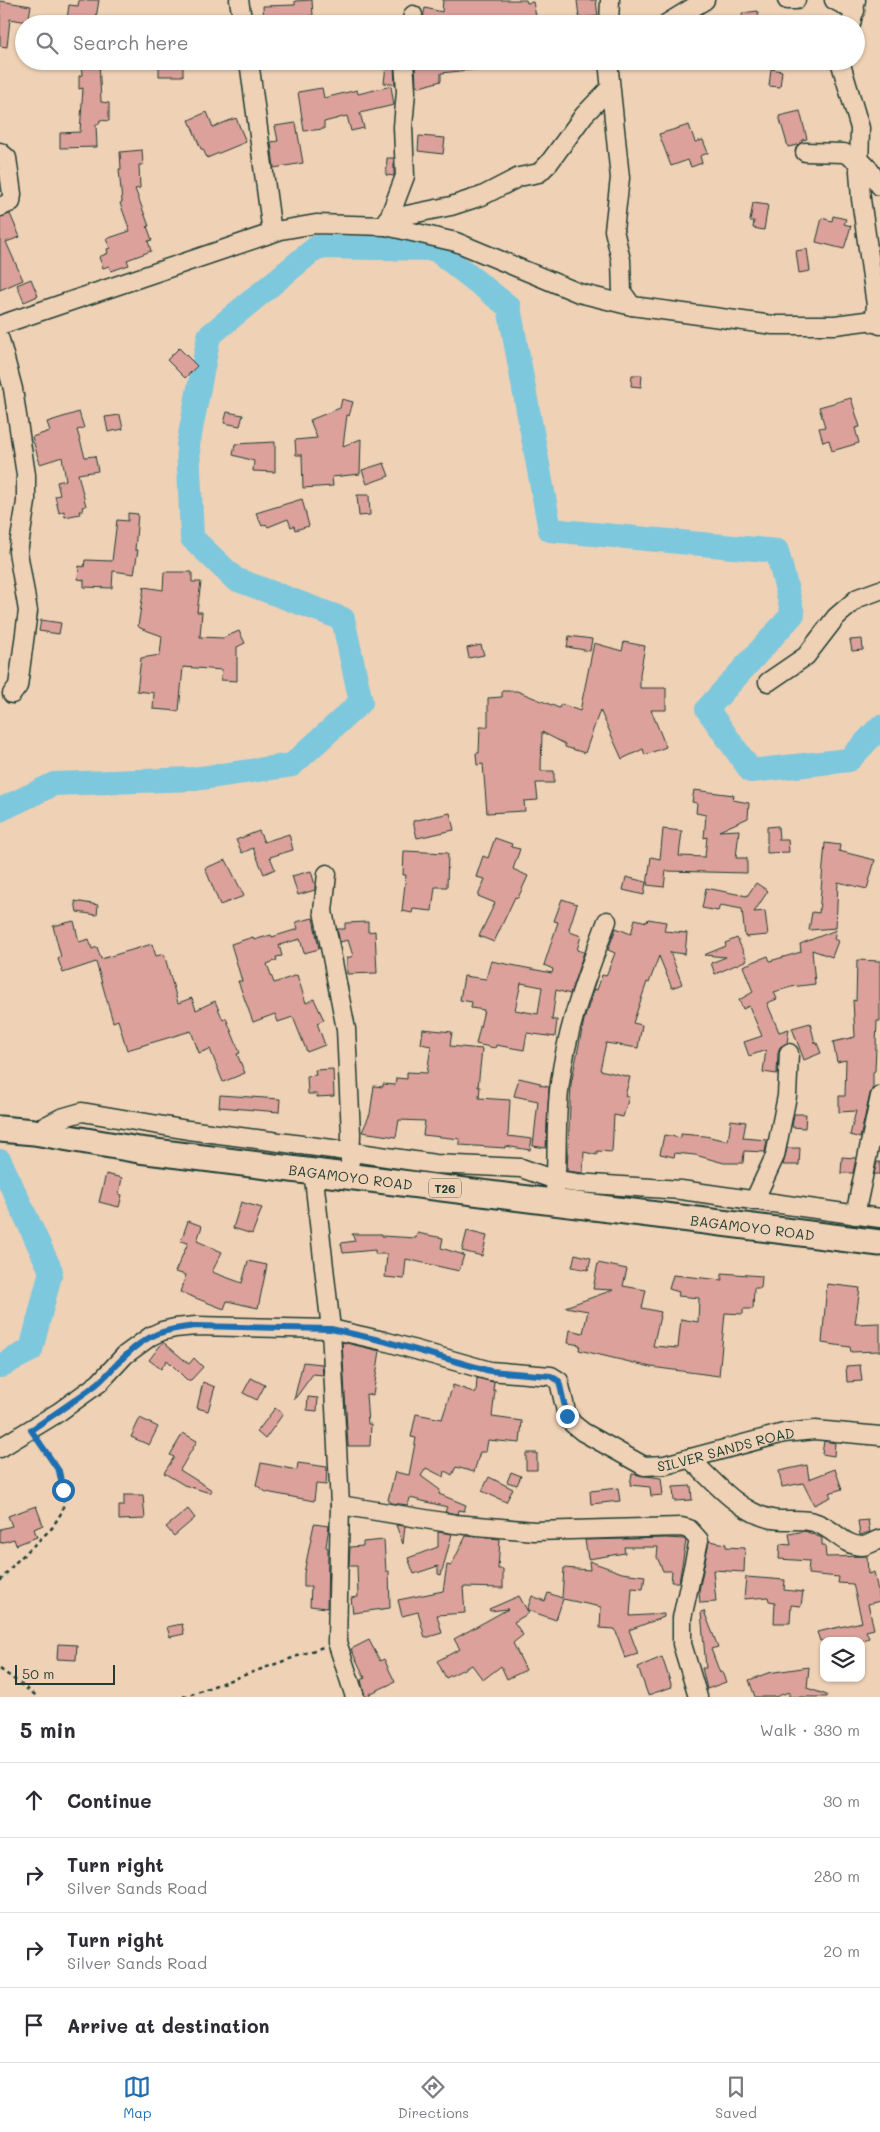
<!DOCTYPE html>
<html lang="en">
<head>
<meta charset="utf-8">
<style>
  :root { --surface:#fff; --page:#f7f7f7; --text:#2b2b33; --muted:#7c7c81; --line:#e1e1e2; --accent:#1f6fb2 }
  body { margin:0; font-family:Mali,sans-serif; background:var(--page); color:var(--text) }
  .controls { position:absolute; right:15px; bottom:15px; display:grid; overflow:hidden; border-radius:10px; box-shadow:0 1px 4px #0004 }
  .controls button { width:45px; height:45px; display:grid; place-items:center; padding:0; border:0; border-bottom:1px solid var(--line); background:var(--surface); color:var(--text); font:25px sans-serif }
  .scale { position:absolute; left:15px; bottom:12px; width:100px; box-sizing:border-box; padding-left:5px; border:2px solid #1f3d34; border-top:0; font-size:14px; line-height:18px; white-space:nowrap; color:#1f3d34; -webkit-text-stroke:4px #efd1b5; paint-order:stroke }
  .stop { position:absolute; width:15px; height:15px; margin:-11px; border:4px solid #1f6fb2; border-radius:50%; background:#fff }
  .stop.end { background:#1f6fb2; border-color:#fff; box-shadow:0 1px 5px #0008 }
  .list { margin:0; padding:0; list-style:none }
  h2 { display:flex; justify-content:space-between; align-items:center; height:65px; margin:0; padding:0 20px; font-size:21px }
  h2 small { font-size:16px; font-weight:400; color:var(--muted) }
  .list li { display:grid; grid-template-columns:32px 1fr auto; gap:15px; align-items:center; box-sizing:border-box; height:75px; padding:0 20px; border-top:1px solid var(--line) }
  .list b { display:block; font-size:19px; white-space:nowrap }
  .list p { margin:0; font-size:16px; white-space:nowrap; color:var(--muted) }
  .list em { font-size:16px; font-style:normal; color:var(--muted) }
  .icon { flex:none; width:28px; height:28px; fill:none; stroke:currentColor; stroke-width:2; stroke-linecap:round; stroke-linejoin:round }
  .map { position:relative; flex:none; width:880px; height:1697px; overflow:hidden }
  .search { position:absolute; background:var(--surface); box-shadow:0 1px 4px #0004; left:15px; right:15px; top:15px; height:55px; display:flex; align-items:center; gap:12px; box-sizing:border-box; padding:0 18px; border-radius:28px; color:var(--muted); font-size:19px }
  .sheet { height:365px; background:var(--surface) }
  nav { display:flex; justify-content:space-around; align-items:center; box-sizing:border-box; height:70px; border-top:1px solid var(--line); background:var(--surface); font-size:14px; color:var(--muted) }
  nav a { display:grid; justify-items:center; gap:2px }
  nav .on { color:var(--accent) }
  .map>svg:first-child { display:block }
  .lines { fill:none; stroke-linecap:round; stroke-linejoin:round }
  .river { stroke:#7ec8de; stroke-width:24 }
  .building { fill:#dba19a; stroke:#1f3d34; fill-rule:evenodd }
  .minor-casing { stroke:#1f3d34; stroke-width:21 }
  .highway-casing { stroke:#1f3d34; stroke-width:29 }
  .path { stroke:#1f3d34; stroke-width:2.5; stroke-dasharray:4 4; stroke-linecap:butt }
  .minor { stroke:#efd1b5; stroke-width:18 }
  .highway { stroke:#efd1b5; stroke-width:25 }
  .route { stroke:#1f6fb2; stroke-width:6 }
  .labels { text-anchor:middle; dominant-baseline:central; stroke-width:4.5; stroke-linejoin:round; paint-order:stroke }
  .shield { fill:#efd1b5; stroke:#5d695b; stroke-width:1 }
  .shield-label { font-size:12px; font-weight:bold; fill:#1f3d34 }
  .street-label { font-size:14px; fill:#1f3d34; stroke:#efd1b5 }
</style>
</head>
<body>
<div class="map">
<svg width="880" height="1697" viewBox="0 0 880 1697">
  <rect width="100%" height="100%" fill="#efd1b5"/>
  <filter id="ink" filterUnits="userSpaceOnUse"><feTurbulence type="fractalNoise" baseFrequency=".02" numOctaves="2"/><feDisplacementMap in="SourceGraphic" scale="10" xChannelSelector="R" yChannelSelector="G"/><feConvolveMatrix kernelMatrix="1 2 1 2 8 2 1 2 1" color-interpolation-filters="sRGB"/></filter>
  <g filter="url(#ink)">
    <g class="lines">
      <path class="river" d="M0,810L54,784L194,779L292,765L361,702L343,619L235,579L192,538L188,445L209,336L317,247L435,249L509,307L550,530L777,551L793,614L707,709L751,771L849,760L880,727
        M0,1161L51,1271L31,1350L0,1366"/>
    </g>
    <path class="building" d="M79,0H99L95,24H72L73,19H67L69,5L78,6Z
      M312,0L313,16H309V24H264L263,6L295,5V1Z
      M443,0H526L527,3L533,2L536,16L504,21V24H422L425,8L442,12Z
      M577,0H596L598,16L579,18Z
      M0,1L31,6L28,22L10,19L7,47L0,46Z
      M758,11L759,24H743L742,13Z
      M85,61H99L101,102L109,103V121L100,120L99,124H96L97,147L60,148V133L80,132L83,88L79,89V76L82,75L81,64H85Z
      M415,61H480V69L441,73V81L420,87L416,86Z
      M159,62H183V76H159Z
      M386,66H394L395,84L384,83Z
      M771,69L782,71L780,87L769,86Z
      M391,86L394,105L360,113L364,128L351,131L347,116L324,122V129L304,131L298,92L322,88L324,98L357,90L358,94Z
      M800,111L807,139L802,140V142L798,145L788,147L779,116Z
      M207,112L213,127L236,118L246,142L207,158L203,149H201L189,120Z
      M296,123L303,163L274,168L271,142L278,141L275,126Z
      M689,125L695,142L703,140L708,153L700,156L702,163L691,167L688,160L671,166L659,134Z
      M419,136L445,138L443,154L418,151Z
      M142,150L143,165H139L140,188L135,189L149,226H147L152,240L148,241L151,251L127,260L129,265L111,271L109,266L103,268L99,257L108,253L107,249L110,248L106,239L130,231L120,203L122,202L119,169H121L120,152Z
      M387,158H394V176L386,175Z
      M753,203L768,205L764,230L753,228L754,221H750Z
      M10,214L20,237L6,242L23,280L0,290V217Z
      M833,216L846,219L844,224L851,226L844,249L816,242L822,218L832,221Z
      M807,249L810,271L799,273L796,251Z
      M31,279L38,296L24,302L17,285Z
      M179,348L197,366L185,378L167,360Z
      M632,375H642L641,387L631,386Z
      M851,398L860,427L855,428L859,443L832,451L829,440L823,442L819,428L825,427L819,407Z
      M342,399L353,402L349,416L347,415L343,446L361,439L360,474L332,477L333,486L303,488L302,455H296L295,440L317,438L310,420L340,408Z
      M79,412L84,428L77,430L85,457L95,456L98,471L78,474L86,506L82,507L83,511H79L80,514L65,517L64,511L59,513L55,496L60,495L57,482L66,480L62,457L40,464L32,437L50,431L47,422Z
      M227,412L243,415L240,426L224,423Z
      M120,415L123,429L108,432L105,417Z
      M275,442V472L253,471L254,461L233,455L235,444Z
      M384,463L389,476L367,484L362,470Z
      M357,495H369L370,515L359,516Z
      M302,499L309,526L295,530L294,526L291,527L288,519L268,527L266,524L262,526L256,513Z
      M128,513L138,514L135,550H138L134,574L113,571L112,588L84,587V580L78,579L79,566L84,567L85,560L112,561L117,520L128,521Z
      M164,572H192V582H201L197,612H202L200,637L223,638L239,631L245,643L237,647V681L221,680L222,670L183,667L179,711L153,709L154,693L137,691L141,658L160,655L162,636L140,628L138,626L144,587L163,590Z
      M41,620L61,623L59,634L39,631Z
      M569,636L592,639L590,651L567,647Z
      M862,639L863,650L852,651L850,640Z
      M624,642L645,646L640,674V688H666V710H651L666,747L645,755L643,749L622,759L600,710L585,753L565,747V744L542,732L541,771H554V783H536L538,800L524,801L525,811L487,813L483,764L477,765L476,753H479L480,727H488V698L502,697V691H517L559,708L561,704L580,711L594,643L622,651Z
      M481,645L484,655L469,658L467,648Z
      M694,790L734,795L733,800L749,803L748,818L719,831L739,830L736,858H747V873L666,871L664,887L647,885L651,857L660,859L663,829L682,831L679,856L705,857L707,837L704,838L706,815L696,813L697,803L692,802Z
      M450,813L454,830L417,838L413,821Z
      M778,826L779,840H788L789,852L767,853V827Z
      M259,831L264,842L289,834L293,850L270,857L275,869L264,874L253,848L242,853L236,840Z
      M495,838L512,844L511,847L520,849L513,869L528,876L518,898L515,897L494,942L479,936L495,903L478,896L485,879L476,877L483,856L488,858Z
      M825,843L840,845L839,851L875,860L867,889L838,882L836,928L809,930L812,912L819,913Z
      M404,851L448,853L447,887H435L432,911L413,909L412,913L402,911L406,875H403Z
      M226,860L244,896L220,905L205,868Z
      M311,871L315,885V890L298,895L292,876Z
      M626,877L646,882L644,895L623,890Z
      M756,883L768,891L754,912L765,911L768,935L745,937L742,909L720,905L718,911L702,908L706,888L747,896Z
      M562,899L577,904L569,929L570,932L581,936L577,950L584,952L570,994L556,990L552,1020H557L555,1037L527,1033L524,1050L496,1045L495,1048L476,1044L484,1010L471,1008L472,1002L460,1000L464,976L486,979L491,961L552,973L553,969L544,965L558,922L554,921ZM521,983L542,987L538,1014L515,1010Z
      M75,901L98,905L97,915L77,912Z
      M313,918L319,949L304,953L300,939L279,945L282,956L276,957L277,960L267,964L274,983L297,975L306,1003L314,999L324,1020L317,1023L325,1045L307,1052L293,1017L278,1022L275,1014L253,1022L238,981H242L231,944L253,937L254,940L271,935L272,937L298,929L296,922Z
      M635,919L647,922L648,919L666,922L664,931L687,933L685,954L670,952L682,984L672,988L659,956L649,983L647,982L633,1023L642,1025L638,1048L606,1043L600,1070L630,1077L625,1096L629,1097L623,1117L614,1115L612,1152L597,1151V1155L584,1152L583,1173L567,1171L571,1084L584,1020L594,989L597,990L602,975L606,976L615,953L608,950L616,928L631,934Z
      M74,921L79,942L89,939L92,949L97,947L101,959L152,944L156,956L164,954L178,1003L192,998L196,1010L215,1001L223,1020L226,1018L240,1053L237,1054L245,1073L223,1082L210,1049L199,1053L191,1031L127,1050L118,1020L113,1022L96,962L63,973L58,959L61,957L53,926Z
      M368,922V932L375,931L377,973L347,974V958L353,956L348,940L340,942L337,929H345V923Z
      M836,930L834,939L838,941L832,957L812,950L815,984L791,987L774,992L777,999L767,1003L779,1032L789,1029L787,1043L780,1047L778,1052L777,1074L763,1072L766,1050L749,1056L744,1042L762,1036L749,1006L743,1009L739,1000L753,992L743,966L768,956L770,961L801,952L800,944Z
      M737,938L747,960L715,974L711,963L726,957L704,955L726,946L725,943Z
      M857,960L880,961V1021H877L875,1071L873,1072V1087L870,1094L860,1138L850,1135L856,1111L839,1112V1096H845L846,1060L837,1062L833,1042L855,1037L853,1000L856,1001Z
      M810,1023L815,1043H817L821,1053L804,1060L792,1028Z
      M423,1029L452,1032L450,1046L482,1049L478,1087H480L479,1098L510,1100L508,1136L532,1139L530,1150L505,1146V1148L460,1145V1139L423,1135L425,1121L399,1120L396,1137L362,1132L370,1114L374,1086L383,1087V1084L395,1085L396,1078L407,1079V1072L427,1073L431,1046L421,1044Z
      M333,1069L334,1096L317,1097L316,1094H308L307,1076L316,1075L315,1070Z
      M519,1078L540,1083V1085L549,1087L546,1148L533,1146L538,1101L514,1096Z
      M220,1095L280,1099L279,1112L219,1107Z
      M794,1114H806L805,1128L792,1127Z
      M731,1120L746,1122L743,1138L767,1140L765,1152L744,1151L743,1163H724L695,1155L675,1153L674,1157L660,1154L664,1135L681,1138V1134L705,1136L728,1141Z
      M787,1148H800L799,1165H783Z
      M842,1157L856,1158L853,1173H841Z
      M877,1162H880V1174H874Z
      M106,1174L122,1178L119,1194L122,1195L119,1207L99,1202Z
      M241,1202L262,1208L252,1234L233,1228Z
      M188,1221L202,1226L197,1241L222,1252L212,1272L242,1283L248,1261L267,1265L258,1308L227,1301L224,1309L180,1292L186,1275L175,1272L188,1243L181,1241Z
      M467,1231L487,1236L482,1256L462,1251Z
      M417,1233L443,1238L441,1248L464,1255L459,1271L406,1259L404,1279L385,1277L387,1254H375V1250L343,1253L341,1243L355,1241L352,1234H382V1236L416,1238Z
      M575,1254L591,1258L588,1270L572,1267Z
      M598,1263L627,1269L623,1286L646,1290L642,1308L661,1312L653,1346L678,1348L681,1319L698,1322L699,1298L678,1296L679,1292L669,1289L673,1275L722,1280V1273L762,1276L761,1288H754L753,1309H743V1314L725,1313L719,1376L651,1367L579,1350L580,1345L568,1343L570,1330L583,1333L588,1311L565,1307L613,1290L593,1289Z
      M827,1284L860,1288L855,1324L880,1323V1351L851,1352L850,1347L822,1343Z
      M163,1342L189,1364L194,1358L203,1367L191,1380H187L167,1360L161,1369L149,1360Z
      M342,1342L380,1351L373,1395L366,1394L368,1424H371L370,1446H348Z
      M303,1362L322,1364L323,1375L313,1374L294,1400Z
      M860,1365L862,1381L847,1382L846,1366Z
      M251,1378L265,1385L257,1400L243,1393Z
      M477,1378L494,1382L493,1390H495L492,1417L522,1421L520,1443L488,1440L486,1452H480L474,1472L456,1467L452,1475L445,1471L444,1477L426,1468L421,1476L440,1490L439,1494L466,1505L464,1511L459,1510L458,1514L445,1512L447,1507L410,1498L408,1505L392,1503L388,1500L395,1472L409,1475L416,1438L411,1437L416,1414L442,1419L453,1385L476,1393Z
      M203,1382L215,1387L208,1411L197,1408Z
      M308,1397L318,1398L317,1411L307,1410Z
      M275,1408L283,1414L265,1439L257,1432Z
      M140,1418L158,1427L149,1445L131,1437Z
      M183,1433L197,1441L180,1470L212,1490L210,1493L184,1485L164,1473L174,1457L170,1455Z
      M824,1441L835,1443L834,1456L822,1454Z
      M526,1453H537V1470H526Z
      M261,1463L297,1470L298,1463L327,1467L326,1485L316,1484L314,1501L266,1492L256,1485Z
      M807,1465L809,1479L835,1469L842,1489L829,1493L831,1497L814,1505L803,1483L782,1487L779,1471Z
      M511,1472L521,1476L517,1485L507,1482Z
      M632,1474L661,1478L663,1495L651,1496L650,1487L630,1485Z
      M489,1477L513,1489L506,1502L482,1491Z
      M691,1486L692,1500L674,1501L673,1487Z
      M618,1488L620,1501L591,1504L590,1491Z
      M124,1495H143L145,1519L119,1520V1506H124Z
      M36,1506L43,1525L34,1529L37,1537L16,1545L14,1539L0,1543V1529L12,1526L8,1516Z
      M188,1509L195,1518L174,1536L166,1527Z
      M868,1520L870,1532L860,1535L858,1521Z
      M314,1524L329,1526L326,1547L328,1548L327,1608L310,1606L311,1587H304V1573Z
      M396,1525L405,1526L403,1544Z
      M805,1531L822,1538V1545H825L826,1557L867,1556L868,1574L874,1572L880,1601L868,1604L874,1629L866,1631L869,1638L861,1641H856L855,1638L847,1641H820L817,1632L862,1622L853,1584L838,1583L839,1577L808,1574L809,1561L779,1559L780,1544L791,1545L789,1534Z
      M438,1532L452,1534L441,1575L438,1574V1566L414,1574L408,1558L438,1547Z
      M466,1536L500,1539L498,1569H503V1588L463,1587L465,1613L437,1615L442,1633L425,1638L418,1612L402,1616L398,1600L443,1591L447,1565L451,1566Z
      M666,1538L684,1539L686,1541L679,1582H671L672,1571H663L657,1557L658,1547H624L625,1553L588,1559L585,1540Z
      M384,1540L386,1571H389L390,1608L353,1613L351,1598L358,1597L357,1566H349L350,1547L363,1546V1542Z
      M709,1541L726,1544V1547L745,1548L744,1572L713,1570L716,1602L700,1603L699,1591Z
      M589,1561L622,1573L645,1576L643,1589L632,1588L630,1616L664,1614V1617L629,1630L638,1654L625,1658L615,1629L600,1628L601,1607L563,1599L556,1620L527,1610L529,1613L514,1622L523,1635L513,1643L526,1670L507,1679L501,1666L483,1680L472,1665L446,1678L437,1661L460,1649L454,1639L508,1609L490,1611L489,1609L519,1596L527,1610L532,1596L545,1601L548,1593L562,1598L564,1568L590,1570Z
      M746,1577L785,1580L784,1590L803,1592L801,1606L791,1605L790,1623H774L775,1602L769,1601L768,1597L744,1599Z
      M704,1611L718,1647L711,1649L720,1673L722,1672L726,1682L707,1689L702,1668H706L701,1612Z
      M182,1624L184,1634L170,1637L167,1627Z
      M369,1640L380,1661L384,1659L395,1682L369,1694L370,1697H365L361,1680L365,1678L351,1649Z
      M58,1644L77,1645L76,1660L57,1659Z
      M662,1657L672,1687L648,1695L638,1667Z
      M809,1667L807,1688L827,1695V1697H789V1692L775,1697H755L749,1680L768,1673Z"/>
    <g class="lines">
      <defs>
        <g id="minor">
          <path d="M239,0L243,24"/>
          <path d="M787,0H796"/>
          <path d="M834,0L855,11"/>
          <path d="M411,24L413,15"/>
          <path d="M609,24L610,0"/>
          <path d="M666,24L705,0"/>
          <path d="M851,24L856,0"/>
          <path d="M249,61L272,233"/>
          <path d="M608,61L620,178L614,230L621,260L622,292L632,306"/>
          <path d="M840,61L860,128L859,171L861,199L876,305L874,323"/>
          <path d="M0,152L7,158L12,194L11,202L0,207"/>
          <path d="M805,152L844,153L859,162"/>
          <path d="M859,159L868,168L880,186"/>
          <path d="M387,219L451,206L482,196L519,177L539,173L549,163L584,115L609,89"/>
          <path d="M386,226L405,176L403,127L406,91L404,61"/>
          <path d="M0,325L281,230L316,224L386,226L456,242L579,293L632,306L773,325H835L873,320L880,325"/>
          <path d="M0,340L13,389L26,475V502L18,552L28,611L18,686L12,694"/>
          <path d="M768,682L806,656L836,617L858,598L880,590"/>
          <path d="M327,874L323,911L346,1029L351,1134L350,1162"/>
          <path d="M34,1132L61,1118L82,1112L188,1130L332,1149L435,1164L521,1168L556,1180L577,1183L681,1190L880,1218"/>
          <path d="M313,1170L331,1329L340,1505L337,1642L355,1697"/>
          <path d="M555,1191C558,1155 555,1119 560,1083C567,1027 587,974 607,921"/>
          <path d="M754,1201L775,1156L787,1096L789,1053"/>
          <path d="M855,1215L880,1096"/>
          <path id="s1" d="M0,1448L59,1412L99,1383L125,1355L151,1336L162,1331L175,1328L196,1326L331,1329L384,1341L490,1371L551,1376L559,1381L567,1416L573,1424L583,1432L644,1466L665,1465L784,1433L815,1430L880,1436"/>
          <path d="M689,1458C713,1480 738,1512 772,1519C788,1522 806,1517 821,1525C835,1531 845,1546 862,1546C867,1546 875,1541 880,1539"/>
          <path d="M340,1505L455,1524L534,1531L681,1527L689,1529L699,1540L682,1618V1644L698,1697"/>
        </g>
        <g id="highway">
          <path id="s2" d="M0,1129L34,1132L139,1150L880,1243"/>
        </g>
      </defs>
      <use href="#minor" class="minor-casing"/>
      <use href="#highway" class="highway-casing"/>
      <path class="path" d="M0,1581L15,1563L52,1528L63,1510V1490L59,1471L39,1441
        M0,1669L38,1697
        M183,1697L323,1647"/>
      <use href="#minor" class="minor"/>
      <use href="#highway" class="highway"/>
    </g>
  </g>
  <g class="lines" filter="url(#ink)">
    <path class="route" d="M63,1490L59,1471L31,1430C53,1415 76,1400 97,1384C107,1376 115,1365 124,1357C147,1334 165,1329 196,1326L331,1329L384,1341L490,1371L551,1376L559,1381L567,1416"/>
  </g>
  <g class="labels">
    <rect class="shield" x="429" y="1178.5" width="32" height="19" rx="4"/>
    <g class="shield-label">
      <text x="445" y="1188">T26</text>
    </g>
    <g class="street-label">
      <text stroke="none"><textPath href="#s2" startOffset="354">BAGAMOYO ROAD</textPath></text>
      <text stroke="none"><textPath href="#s2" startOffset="759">BAGAMOYO ROAD</textPath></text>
      <text stroke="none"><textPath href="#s1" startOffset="818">SILVER SANDS ROAD</textPath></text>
    </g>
  </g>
</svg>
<div class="controls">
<button><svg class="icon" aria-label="layers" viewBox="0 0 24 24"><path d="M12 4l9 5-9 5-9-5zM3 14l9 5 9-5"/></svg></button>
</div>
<div class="scale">50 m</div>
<div class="stop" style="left:63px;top:1490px"></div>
<div class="stop end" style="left:567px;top:1416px"></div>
<div class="search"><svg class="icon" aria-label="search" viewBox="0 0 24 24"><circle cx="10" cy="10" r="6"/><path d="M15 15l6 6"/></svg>Search here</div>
</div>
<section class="sheet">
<h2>5 min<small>Walk · 330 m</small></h2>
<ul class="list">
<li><svg class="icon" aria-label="ahead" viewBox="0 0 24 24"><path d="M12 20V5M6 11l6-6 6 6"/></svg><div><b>Continue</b></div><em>30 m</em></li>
<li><svg class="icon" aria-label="right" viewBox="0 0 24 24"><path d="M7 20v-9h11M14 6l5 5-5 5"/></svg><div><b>Turn right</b><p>Silver Sands Road</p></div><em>280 m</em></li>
<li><svg class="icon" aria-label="right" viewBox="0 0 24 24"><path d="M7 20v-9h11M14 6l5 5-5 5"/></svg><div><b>Turn right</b><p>Silver Sands Road</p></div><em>20 m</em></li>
<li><svg class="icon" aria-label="arrive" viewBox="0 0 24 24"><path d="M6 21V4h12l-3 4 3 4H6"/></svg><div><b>Arrive at destination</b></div></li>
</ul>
</section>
<nav>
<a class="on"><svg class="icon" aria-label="map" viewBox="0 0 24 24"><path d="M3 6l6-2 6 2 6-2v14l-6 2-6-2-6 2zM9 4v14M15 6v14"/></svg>Map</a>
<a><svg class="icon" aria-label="directions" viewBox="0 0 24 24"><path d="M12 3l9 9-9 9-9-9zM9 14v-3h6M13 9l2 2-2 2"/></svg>Directions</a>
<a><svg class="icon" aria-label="saved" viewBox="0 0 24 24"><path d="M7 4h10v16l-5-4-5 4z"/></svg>Saved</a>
</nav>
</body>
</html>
